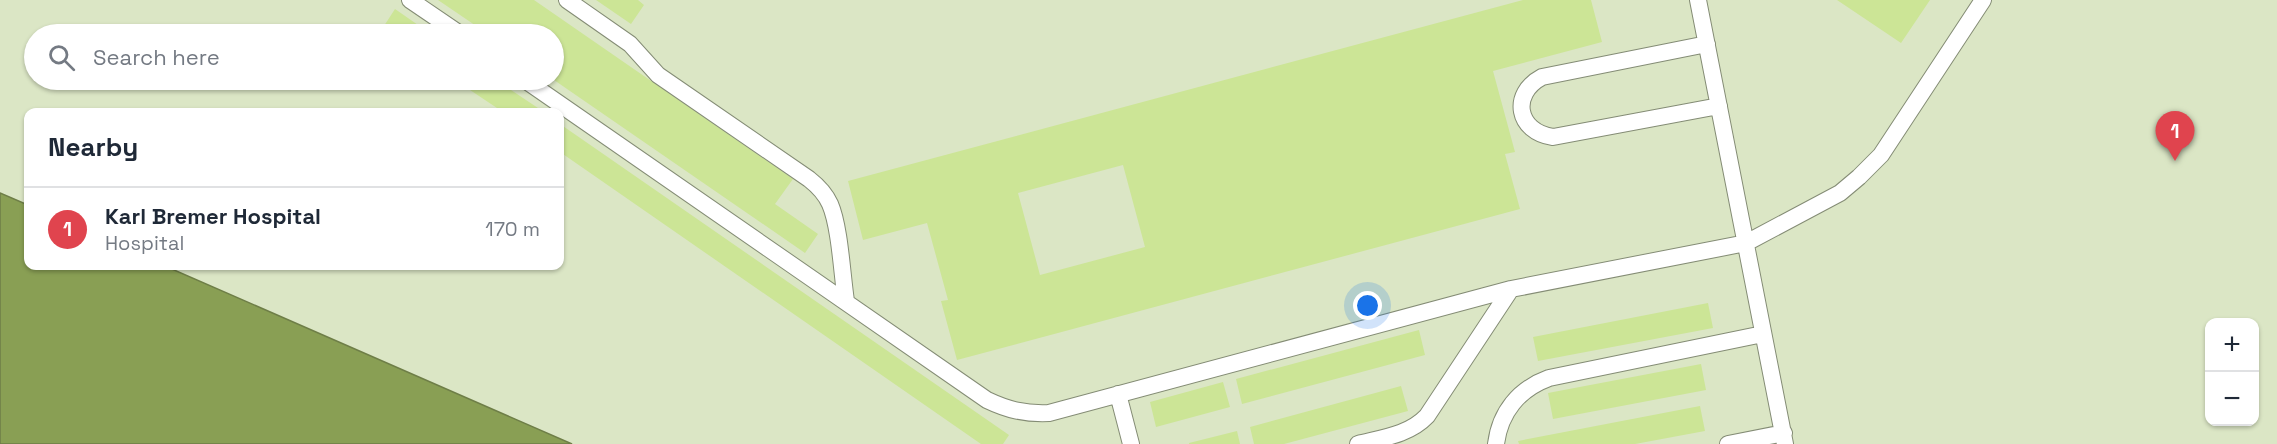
<!DOCTYPE html>
<html lang="en">
<head>
<meta charset="utf-8">
<style>
  :root { --surface:#fff; --page:#f2f2f3; --text:#1f2937; --muted:#747a83; --line:#e0e1e3; --accent:#546814 }
  body { margin:0; font-family:"Space Grotesk",sans-serif; background:var(--page); color:var(--text) }
  .controls { position:absolute; right:18px; bottom:18px; display:grid; overflow:hidden; border-radius:12px; box-shadow:0 2px 4px #0004 }
  .controls button { width:54px; height:54px; display:grid; place-items:center; padding:0; border:0; border-bottom:2px solid var(--line); background:var(--surface); color:var(--text); font:30px sans-serif }
  .you { position:absolute; left:1368px; top:306px; width:21px; height:21px; margin:-15px; border:4px solid #fff; border-radius:50%; background:#1a73e8; box-shadow:0 0 0 9px #1a73e833 }
  .badge { display:grid; place-items:center; width:39px; height:39px; border-radius:50%; background:var(--accent); color:#fff; font-size:20px; font-weight:700 }
  .pin { position:absolute; translate:-50% -50px; filter:drop-shadow(0 2px 3px #0008) }
  .pin::after { content:''; position:absolute; top:32px; width:21px; height:18px; background:inherit; clip-path:polygon(0 0,100% 0,50% 100%) }
  .list { margin:0; padding:0; list-style:none }
  h2 { display:flex; justify-content:space-between; align-items:center; height:78px; margin:0; padding:0 24px; font-size:26px }
  h2 small { font-size:20px; font-weight:400; color:var(--muted) }
  .list li { display:grid; grid-template-columns:39px 1fr auto; gap:18px; align-items:center; box-sizing:border-box; height:84px; padding:0 24px; border-top:2px solid var(--line) }
  .list b { display:block; font-size:22px; white-space:nowrap }
  .list p { margin:0; font-size:20px; white-space:nowrap; color:var(--muted) }
  .list em { font-size:20px; font-style:normal; color:var(--muted) }
  .icon { flex:none; width:33px; height:33px; fill:none; stroke:currentColor; stroke-width:2; stroke-linecap:round; stroke-linejoin:round }
  .map { position:relative; flex:none; width:2277px; height:444px; overflow:hidden }
  .search { position:absolute; background:var(--surface); box-shadow:0 2px 4px #0004; left:24px; top:24px; width:540px; height:66px; display:flex; align-items:center; gap:15px; box-sizing:border-box; padding:0 21px; border-radius:33px; color:var(--muted); font-size:22px }
  .panel { position:absolute; background:var(--surface); box-shadow:0 2px 4px #0004; left:24px; top:108px; width:540px; height:162px; border-radius:12px }
  .map>svg:first-child { display:block }
  .built { fill:#dbe6c5; fill-rule:evenodd }
  .water { fill:#899f54; stroke:#6e7e47; stroke-width:1.5 }
  .building { fill:#cce596; fill-rule:evenodd }
  .lines { fill:none; stroke-linecap:round; stroke-linejoin:round }
  .lane-casing { stroke:#848c75; stroke-width:18 }
  .lane { stroke:#fff; stroke-width:16 }
</style>
</head>
<body>
<div class="map">
<svg width="2277" height="444" viewBox="0 0 2277 444">
  <rect width="100%" height="100%" fill="#e8f1d8"/>
  <path class="built" d="M0,0H2277V444H0ZM34,34H554V80H34ZM28,112H560V266H28ZM2210,322H2254V422H2210Z"/>
  <path class="water" d="M0,193L28,205V266H165L572,444H0Z"/>
  <path class="building" d="M438,0H534L793,179L775,204L818,234L805,253L554,80V34H488Z
    M596,0H638L644,5L631,24Z
    M1523,0H1591L1602,42L1493,71L1515,152L1505,154L1520,209L957,360L941,301L948,300L927,223L863,240L848,181ZM1123,165L1145,247L1040,275L1018,193Z
    M1837,0H1930L1901,43Z
    M395,9L431,34H390L382,29Z
    M455,80H496L544,112H503Z
    M560,124L1009,435L1003,444H981L560,152Z
    M1708,303L1713,328L1538,361L1533,337Z
    M1419,330L1425,355L1242,404L1236,379Z
    M1701,364L1706,390L1553,419L1548,393Z
    M1223,382L1230,407L1156,427L1150,402Z
    M1401,386L1408,411L1284,444H1254L1250,427Z
    M1700,406L1705,431L1635,444H1519L1518,441Z
    M1237,431L1240,444H1189V443Z"/>
  <g class="lines">
    <defs>
      <path id="lane" d="M410,0L460,34
        M567,0L630,44L658,75L809,179C818,186 825,193 830,204C840,227 842,275 846,301
        M1698,0L1785,444
        M1707,44L1542,77C1510,94 1517,132 1553,137L1719,106
        M525,80L987,400C1008,410 1025,414 1049,413L1511,289L1746,243L1840,193L1859,177L1881,155L1983,0
        M1118,394L1131,444
        M1358,444C1382,438 1409,435 1427,416L1511,289
        M1496,444C1500,412 1519,389 1549,378L1763,334
        M1728,444L1784,433"/>
    </defs>
    <use href="#lane" class="lane-casing"/>
    <use href="#lane" class="lane"/>
  </g>
</svg>
<div class="controls">
<button>+</button>
<button>−</button>
</div>
<div class="you"></div>
<div class="pin badge" style="left:2175px;top:161px;background:#e0444e">1</div>
<div class="search"><svg class="icon" aria-label="search" viewBox="0 0 24 24"><circle cx="10" cy="10" r="6"/><path d="M15 15l6 6"/></svg>Search here</div>
<section class="panel">
<h2>Nearby<small></small></h2>
<ul class="list">
<li><span class="badge" style="background:#e0444e">1</span><div><b>Karl Bremer Hospital</b><p>Hospital</p></div><em>170 m</em></li>
</ul>
</section>
</div>
</body>
</html>
